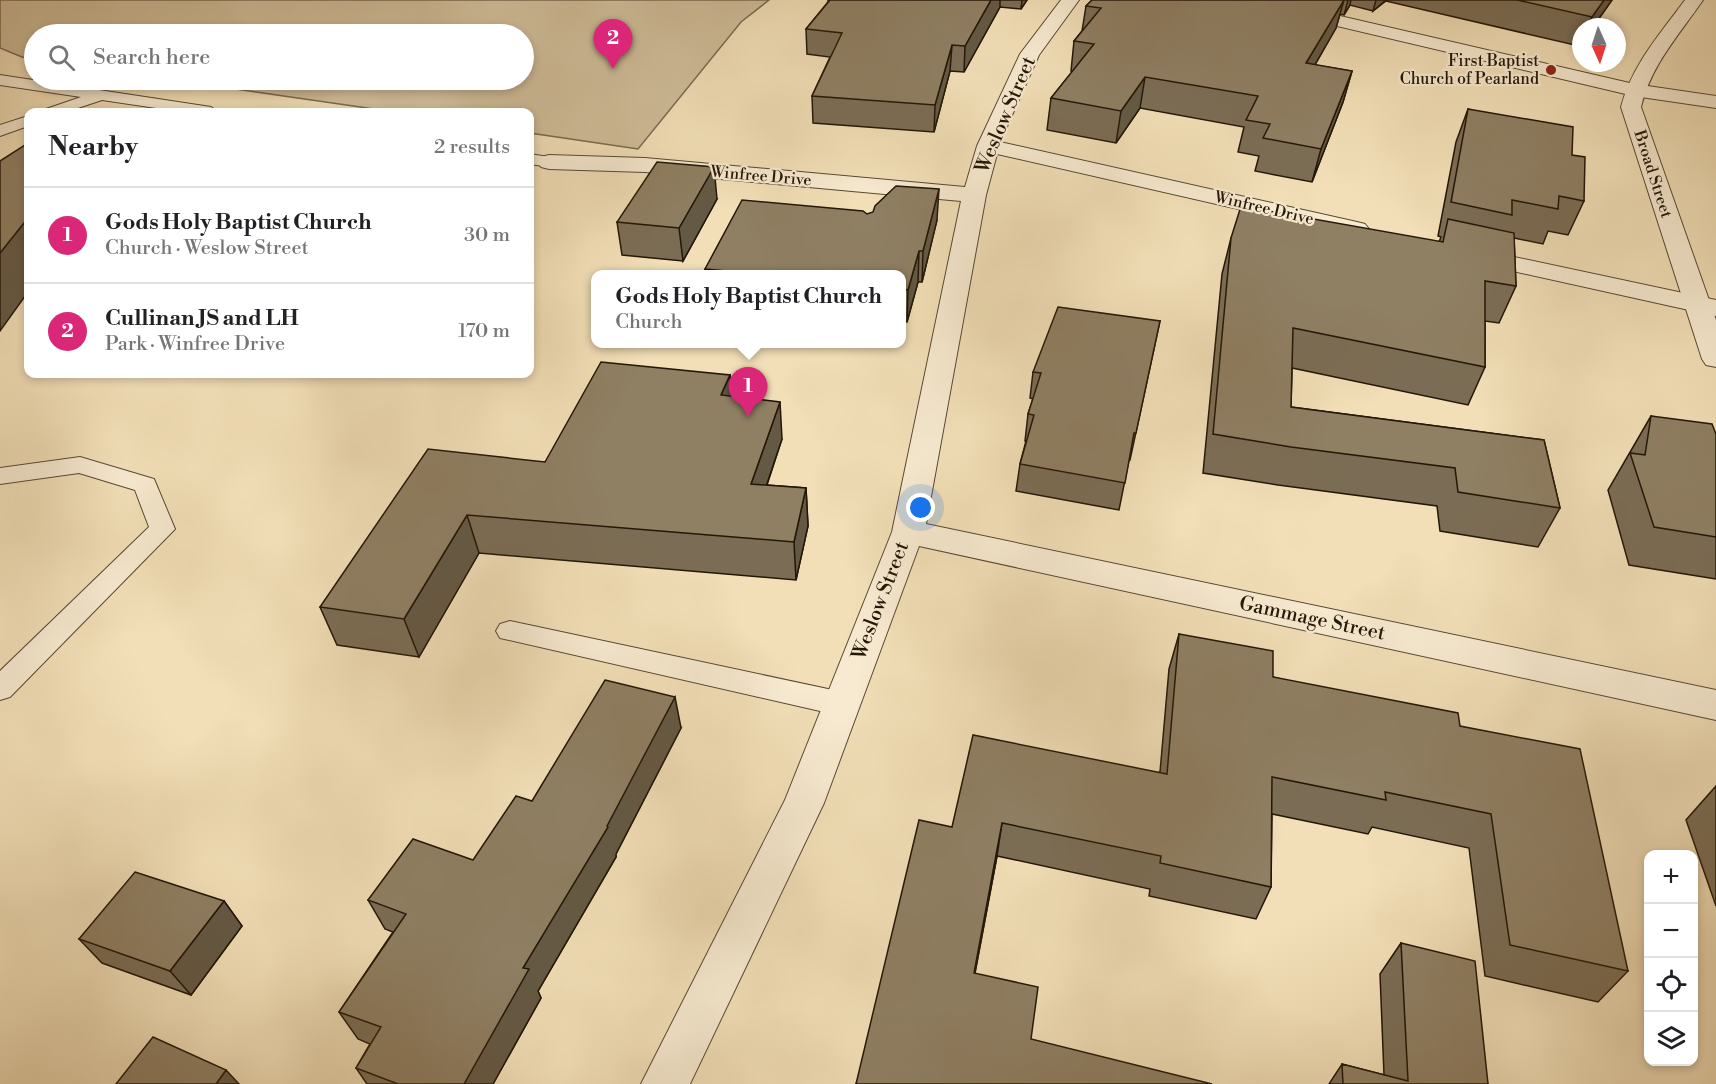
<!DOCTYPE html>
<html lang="en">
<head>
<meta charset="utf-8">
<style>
  :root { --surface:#fff; --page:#f6f6f6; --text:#202124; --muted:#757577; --line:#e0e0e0; --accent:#db2777 }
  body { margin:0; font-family:"Libre Bodoni",serif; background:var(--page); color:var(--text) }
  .controls { position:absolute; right:18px; bottom:18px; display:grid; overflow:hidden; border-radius:12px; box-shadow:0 3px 9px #0003 }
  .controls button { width:54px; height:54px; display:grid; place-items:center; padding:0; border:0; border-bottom:2px solid var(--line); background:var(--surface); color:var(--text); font:30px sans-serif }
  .compass { position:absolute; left:1572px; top:18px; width:54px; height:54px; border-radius:50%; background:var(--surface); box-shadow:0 3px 9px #0003; rotate:177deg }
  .you { position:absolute; left:921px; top:508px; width:21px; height:21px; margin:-15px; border:4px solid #fff; border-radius:50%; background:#1a73e8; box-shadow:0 0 0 9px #1a73e833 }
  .badge { display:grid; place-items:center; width:39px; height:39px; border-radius:50%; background:var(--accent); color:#fff; font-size:20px; font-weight:700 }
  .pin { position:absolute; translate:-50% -50px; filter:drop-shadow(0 2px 3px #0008) }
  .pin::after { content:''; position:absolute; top:32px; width:21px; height:18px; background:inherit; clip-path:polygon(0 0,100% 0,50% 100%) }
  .popup { position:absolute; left:591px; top:270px; width:315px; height:78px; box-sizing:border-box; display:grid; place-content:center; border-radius:12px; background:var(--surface); filter:drop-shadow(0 2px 4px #0005); font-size:20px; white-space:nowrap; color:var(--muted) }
  .popup b { font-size:22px; color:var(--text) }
  .popup::after { content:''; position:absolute; left:50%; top:100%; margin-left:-12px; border:12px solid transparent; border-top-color:var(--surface) }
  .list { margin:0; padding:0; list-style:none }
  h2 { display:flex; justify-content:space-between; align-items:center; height:78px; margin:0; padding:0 24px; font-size:26px }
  h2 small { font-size:20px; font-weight:400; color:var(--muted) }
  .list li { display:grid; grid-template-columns:39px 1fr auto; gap:18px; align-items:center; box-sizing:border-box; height:96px; padding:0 24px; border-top:2px solid var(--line) }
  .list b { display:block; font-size:22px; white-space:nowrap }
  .list p { margin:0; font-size:20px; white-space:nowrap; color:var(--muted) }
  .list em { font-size:20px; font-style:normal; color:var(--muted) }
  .icon { flex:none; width:33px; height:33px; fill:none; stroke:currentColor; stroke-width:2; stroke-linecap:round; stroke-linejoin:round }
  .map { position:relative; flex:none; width:1716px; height:1084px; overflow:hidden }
  .search { position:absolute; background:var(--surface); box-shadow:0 3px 9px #0003; left:24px; top:24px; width:510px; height:66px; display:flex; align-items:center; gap:15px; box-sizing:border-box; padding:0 21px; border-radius:33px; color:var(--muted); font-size:22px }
  .panel { position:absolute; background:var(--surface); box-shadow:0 3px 9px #0003; left:24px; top:108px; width:510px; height:270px; border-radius:12px }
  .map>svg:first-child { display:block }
  .green { fill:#cfbd99; stroke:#796a50; stroke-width:1.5 }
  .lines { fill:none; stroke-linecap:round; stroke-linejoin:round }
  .service-casing { stroke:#574933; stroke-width:2 }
  .minor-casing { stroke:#574933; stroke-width:2 }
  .tertiary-casing { stroke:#574933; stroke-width:2 }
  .service { fill:#f7ead0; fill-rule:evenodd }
  .minor { fill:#f7ead0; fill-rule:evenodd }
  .tertiary { fill:#f7ead0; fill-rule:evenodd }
  .wall { fill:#7b6d55; stroke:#231707; stroke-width:1.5 }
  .shaded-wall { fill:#645945; stroke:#231707; stroke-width:1.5 }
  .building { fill:#8f7f63; stroke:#231707; stroke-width:1.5 }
  .poi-dot { fill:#8f2418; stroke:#f7ead0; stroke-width:2 }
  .labels { text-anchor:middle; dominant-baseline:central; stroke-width:4.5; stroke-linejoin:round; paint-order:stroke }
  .far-poi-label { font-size:16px; fill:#231707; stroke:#f7ead0; text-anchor:end }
  .far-street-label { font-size:16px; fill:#231707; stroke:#f7ead0 }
  .street-label { font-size:20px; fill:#231707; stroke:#f7ead0 }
</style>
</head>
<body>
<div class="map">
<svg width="1716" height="1084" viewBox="0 0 1716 1084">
  <rect width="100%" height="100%" fill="#f2dfb7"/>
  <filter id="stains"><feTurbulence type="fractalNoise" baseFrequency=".00333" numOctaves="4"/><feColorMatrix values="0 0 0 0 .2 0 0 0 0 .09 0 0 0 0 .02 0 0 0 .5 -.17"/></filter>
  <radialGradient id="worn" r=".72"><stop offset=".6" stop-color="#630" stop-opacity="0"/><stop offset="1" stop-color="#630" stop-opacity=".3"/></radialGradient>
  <path class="green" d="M0,0H769L741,22L638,149L530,133V112H395L173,80H524V34H34V59L22,57L0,48Z"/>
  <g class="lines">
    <defs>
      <path id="service" d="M0,75L211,107L219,112H183L102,100L66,112H44L46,109L81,97L0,85Z
        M28,116V126L0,136V125Z
        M530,154L555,158L558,162L555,166L549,167L530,164Z
        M80,457L154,479L175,529L10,697L0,700V671L149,527L135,490L79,473L0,484V468Z
        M510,621L842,692L852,696L857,704L852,712L842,716L500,638L496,631L500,624Z"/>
      <path id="minor" d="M1061,0H1079L1039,55L1000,142L1357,222L1365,224L1369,229L1365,234L1357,236L997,154L986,195L926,524L1716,690V720L919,546L824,803L690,1084H641L785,800L892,532L961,201L645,172L549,169L541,167L538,162L541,157L549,155L645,158L965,187L977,146L1020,54Z
        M1239,0H1271L1634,84L1716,96V108L1634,96L1248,5L1242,4Z
        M1472,248L1716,300V316L1463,260L1460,255L1463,250Z"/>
      <path id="tertiary" d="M1685,0H1703C1679,35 1651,65 1641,107L1716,320V367L1706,365L1702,359L1621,107C1632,65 1660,34 1685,0Z"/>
    </defs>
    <use href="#service" class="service-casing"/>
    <use href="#minor" class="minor-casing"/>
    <use href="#tertiary" class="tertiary-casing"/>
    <use href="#service" class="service"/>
    <use href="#minor" class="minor"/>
    <use href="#tertiary" class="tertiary"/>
  </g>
  <path class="wall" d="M828,0H1027L1021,9L1000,7L964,72L950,71L934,132L813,123L812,96L830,57L807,54L806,29L828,2Z
    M1092,0H1612L1593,27H1581V44L1579,46L1386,1L1373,11L1350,5L1344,15L1340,14L1336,28L1315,65L1352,71L1343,102L1312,182L1255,171L1259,156L1238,152L1244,127L1140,108L1116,143L1047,130L1051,98L1073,71H1071L1074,41L1082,31L1086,6Z
    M1468,109L1572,155L1584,201L1568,235L1548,231L1543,244L1514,238L1516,286L1499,323L1485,321V367L1468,405L1292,368L1291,407L1544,440L1560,508L1538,547L1440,531L1437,506L1278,485L1203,473L1222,274L1231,238L1439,242L1441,237L1438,236L1456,142Z
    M717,199L683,261L622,255L617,222Z
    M867,214L937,220L922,282H918L907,322L901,321V274H706L705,269Z
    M1160,321L1130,460H1129L1119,510L1016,491L1020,464L1026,441H1025L1028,414L1033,399L1030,398L1033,372Z
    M730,375L732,397L782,439L767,485L806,488L808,526L796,580L479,553L419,657L337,645L320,607L545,462Z
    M1651,416L1716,434V579L1629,565L1608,490Z
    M1179,634L1273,677L1460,726L1628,971L1598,1002L1485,976L1469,848L1372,827L1368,834L1272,814L1271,887L1256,919L1149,896L1150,889L997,856L975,973L856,1084L952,827L1160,772L1169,669Z
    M681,728L616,854V857L538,991L541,998L493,1084H367L356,1068L370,1044L358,1039L339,1012L393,932L385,929L368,900L473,860L532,801Z
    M1716,786V906L1686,820Z
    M224,901L242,926L191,995L102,963L79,939Z
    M1401,943L1488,1084H1329L1342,1064L1384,1075L1380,974Z"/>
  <path class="shaded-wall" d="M991,0H1000V7L964,72L965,46Z
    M1022,0H1027L1021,9Z
    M1344,0L1336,28L1298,94L1306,63Z
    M1348,0H1351L1350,5L1344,15Z
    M1376,0H1386L1373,11Z
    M1604,0H1612L1593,27H1587L1592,17Z
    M952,45L950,71L934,132L935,105Z
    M1352,71L1343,102L1312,182L1321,149Z
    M1145,77L1140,108L1116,143L1121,111Z
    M714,167L717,199L683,261L679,228Z
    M939,189L937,220L922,282L923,251Z
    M28,218V292L0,331V253Z
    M919,251L918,282L907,322L908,290Z
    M730,375L733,412L721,395Z
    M780,402L782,439L754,522L751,484Z
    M806,488L808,526L796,580L794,542Z
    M467,515L479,553L419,657L404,619Z
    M675,697L681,728L616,854V857L538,991L541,998L493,1084H464L523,968Z
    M1002,823L997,856L969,1004L974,973Z
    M224,901L242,926L191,995L170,971Z
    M226,1070L239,1084H216Z"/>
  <path class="building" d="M830,0H991L965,46L952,45L935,105L812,96L842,33L806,29Z
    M1092,0H1344L1306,63L1352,71L1321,149L1263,138L1270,124L1246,120L1258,96L1145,77L1121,111L1051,98L1094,44L1074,41L1101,8L1086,6Z
    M1517,0H1604L1592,17Z
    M1468,109L1573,127L1572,155L1585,157L1584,201L1559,196L1558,209L1512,200V215L1451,202Z
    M28,143V218L0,253V161Z
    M657,162L714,167L679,228L617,222Z
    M896,186L939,189L923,251H919L908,290L901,289V274H759L705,269L742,200L863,211L867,214L873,212L875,206Z
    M1241,206L1443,242L1448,219L1514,233L1516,286L1485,281V367L1293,328L1291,407L1544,440L1560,508L1458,492L1455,468L1291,447L1213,434L1231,238Z
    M1058,307L1160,321L1136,433H1134L1125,483L1020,464L1034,415L1028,414L1041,373L1033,372Z
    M601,362L730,375L721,395L780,402L751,484L806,488L794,542L467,515L404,619L320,607L428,449L545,462Z
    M1651,416L1712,424L1716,434V537L1654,527L1630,453L1645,455Z
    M1179,634L1273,651V677L1458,713L1460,726L1580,749L1628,971L1510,945L1491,814L1385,792L1386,800L1272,777L1271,887L1160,863L1161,856L1002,823L974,973L1038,987L1031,1039L1212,1084H856L919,820L952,827L973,735L1167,774Z
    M605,680L675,697L607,826L608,827L523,968L529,969L464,1084H398L356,1068L381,1027L339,1012L406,914L368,900L413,839L473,860L516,796L532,801Z
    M135,872L224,901L170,971L79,939Z
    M1401,943L1475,961L1488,1084H1343L1342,1064L1408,1081Z
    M153,1037L226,1070L216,1084H116Z"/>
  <circle class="poi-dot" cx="1551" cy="70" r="6"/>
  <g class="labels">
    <g class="far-poi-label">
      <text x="1539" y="61">First Baptist<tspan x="1539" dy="18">Church of Pearland</tspan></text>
    </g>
    <g class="far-street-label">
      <text transform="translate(1653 174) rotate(72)">Broad Street</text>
      <text transform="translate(761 176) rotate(5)">Winfree Drive</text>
      <text transform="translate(1264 208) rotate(13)">Winfree Drive</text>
    </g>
    <g class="street-label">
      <text transform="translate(1006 115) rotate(-67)">Weslow Street</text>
      <text transform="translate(881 601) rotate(-69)">Weslow Street</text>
      <text transform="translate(1312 619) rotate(12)">Gammage Street</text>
    </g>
  </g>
  <rect width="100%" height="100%" filter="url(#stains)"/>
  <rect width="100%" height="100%" fill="url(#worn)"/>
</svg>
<div class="controls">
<button>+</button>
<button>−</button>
<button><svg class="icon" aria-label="locate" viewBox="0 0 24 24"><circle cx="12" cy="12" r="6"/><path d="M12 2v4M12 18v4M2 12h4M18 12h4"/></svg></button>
<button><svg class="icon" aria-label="layers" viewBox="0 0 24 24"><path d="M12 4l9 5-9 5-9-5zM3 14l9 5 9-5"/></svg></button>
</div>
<svg class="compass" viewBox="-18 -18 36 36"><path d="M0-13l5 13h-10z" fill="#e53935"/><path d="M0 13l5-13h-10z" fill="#757577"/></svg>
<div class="you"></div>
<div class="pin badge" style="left:748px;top:417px">1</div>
<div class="popup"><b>Gods Holy Baptist Church</b>Church</div>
<div class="pin badge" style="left:613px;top:69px">2</div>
<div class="search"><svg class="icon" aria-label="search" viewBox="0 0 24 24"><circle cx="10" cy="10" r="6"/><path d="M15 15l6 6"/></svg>Search here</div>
<section class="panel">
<h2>Nearby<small>2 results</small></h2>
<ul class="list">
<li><span class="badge">1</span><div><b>Gods Holy Baptist Church</b><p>Church · Weslow Street</p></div><em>30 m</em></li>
<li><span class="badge">2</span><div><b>Cullinan JS and LH</b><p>Park · Winfree Drive</p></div><em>170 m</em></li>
</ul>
</section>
</div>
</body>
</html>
